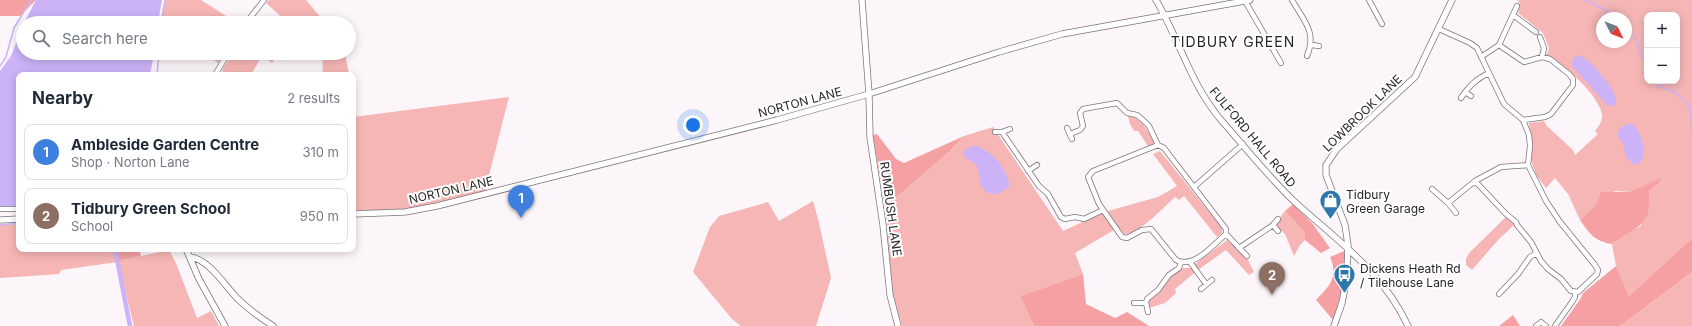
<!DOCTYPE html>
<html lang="en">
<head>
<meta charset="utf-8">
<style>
  :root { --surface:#fff; --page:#f6f6f7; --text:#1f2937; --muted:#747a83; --line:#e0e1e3; --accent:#2d77aa }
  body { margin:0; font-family:Inter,sans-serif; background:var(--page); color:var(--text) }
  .controls { position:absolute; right:12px; top:12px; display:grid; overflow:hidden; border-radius:8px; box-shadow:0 2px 10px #0003 }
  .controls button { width:36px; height:36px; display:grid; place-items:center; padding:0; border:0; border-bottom:1px solid var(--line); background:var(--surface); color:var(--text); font:20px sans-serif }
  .compass { position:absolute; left:1596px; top:12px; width:36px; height:36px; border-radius:50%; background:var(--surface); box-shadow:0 2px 10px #0003; rotate:132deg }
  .you { position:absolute; left:693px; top:125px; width:14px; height:14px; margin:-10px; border:3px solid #fff; border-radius:50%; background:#1a73e8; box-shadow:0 0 0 6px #1a73e833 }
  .badge { display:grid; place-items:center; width:26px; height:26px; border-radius:50%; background:var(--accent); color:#fff; font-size:13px; font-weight:700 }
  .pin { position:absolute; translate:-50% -33px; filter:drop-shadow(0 1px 2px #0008) }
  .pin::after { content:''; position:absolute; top:21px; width:14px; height:12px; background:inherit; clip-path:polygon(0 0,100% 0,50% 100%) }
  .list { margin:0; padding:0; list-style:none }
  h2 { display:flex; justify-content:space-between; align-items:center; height:52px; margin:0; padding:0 16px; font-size:17px }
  h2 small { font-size:13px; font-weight:400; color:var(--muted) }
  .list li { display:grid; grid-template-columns:26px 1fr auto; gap:12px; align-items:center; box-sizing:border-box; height:56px; margin:0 8px 8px; padding:0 8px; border:1px solid var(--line); border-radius:8px }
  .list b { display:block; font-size:15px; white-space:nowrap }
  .list p { margin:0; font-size:13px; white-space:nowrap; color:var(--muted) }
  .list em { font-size:13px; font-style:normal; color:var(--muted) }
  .icon { flex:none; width:22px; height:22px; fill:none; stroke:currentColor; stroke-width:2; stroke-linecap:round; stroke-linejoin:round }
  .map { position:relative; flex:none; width:1692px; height:326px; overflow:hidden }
  .search { position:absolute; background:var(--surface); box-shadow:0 2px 10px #0003; left:16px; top:16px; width:340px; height:44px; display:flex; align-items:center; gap:10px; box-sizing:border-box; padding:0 14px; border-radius:22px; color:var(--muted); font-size:15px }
  .panel { position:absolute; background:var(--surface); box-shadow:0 2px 10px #0003; left:16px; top:72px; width:340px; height:180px; border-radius:8px }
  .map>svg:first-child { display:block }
  .green { fill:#f7b6b6; fill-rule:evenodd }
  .forest { fill:#f5a1a3 }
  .water { fill:#ccb3f8 }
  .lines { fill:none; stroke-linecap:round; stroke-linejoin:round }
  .stream { stroke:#ccb3f8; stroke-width:1.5 }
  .canal { stroke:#ccb3f8; stroke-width:4.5 }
  .minor-casing { stroke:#7a7578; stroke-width:6 }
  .tertiary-casing { stroke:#7a7578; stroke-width:7 }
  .minor { stroke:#fff; stroke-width:4.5 }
  .tertiary { stroke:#fff; stroke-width:5.5 }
  .labels { text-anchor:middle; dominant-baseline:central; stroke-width:4; stroke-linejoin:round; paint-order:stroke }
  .street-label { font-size:12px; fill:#282627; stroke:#fff }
  .poi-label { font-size:12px; fill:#282627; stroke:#fff; text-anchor:start }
  .quarter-label { font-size:14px; letter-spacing:1px; fill:#282627; stroke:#fff }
</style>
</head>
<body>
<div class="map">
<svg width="1692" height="326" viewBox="0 0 1692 326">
  <rect width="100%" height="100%" fill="#fcf6fa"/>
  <path class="green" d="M165,0H201L237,23H161Z
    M269,0H306L322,19L320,23H288L266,3Z
    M1518,0H1692V238L1629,296L1616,266L1612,244L1619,237L1641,226L1649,191L1658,184L1630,192L1615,191L1597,203L1580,220L1568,194L1555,178L1546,188L1536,175L1531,160L1532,146L1529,123L1544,121L1547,126L1573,150L1575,155L1598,134L1595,131C1598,127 1602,122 1602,117C1603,98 1562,62 1546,56L1549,48L1543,33L1518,13L1520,5ZM1647,15H1677V81H1647ZM1602,18H1626V42H1602Z
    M202,53H224L218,63Z
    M233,53H280V58L276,56L272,63L262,56L251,75H225L222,70Z
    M322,53H345L349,75H323Z
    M509,97L485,191L405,210H353V117Z
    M1128,116C1142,118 1149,132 1155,144L1148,146L1138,131H1134L1130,124Z
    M993,127L1063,231L1100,214H1103L1114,230L1075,253L1083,274L1020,296L1034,326H902L893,296L885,207L950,151L964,136Z
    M1160,151L1222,228V233L1217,237L1184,196L1179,200L1175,197C1164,207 1138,235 1124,234L1117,226L1108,211L1158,197L1177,186L1153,154Z
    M813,201L819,223L831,278L816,326H741L732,319L693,272L710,227L719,216L768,202L779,221Z
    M1285,211L1304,232L1305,240L1300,245L1294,256L1285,234L1277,227V224L1280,220L1279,219Z
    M1507,216L1514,222V225L1498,240L1472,270L1466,265V259L1469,253Z
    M0,224H19V249H115L118,261L169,250L176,263L197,318L211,311L219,326H134L118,262L61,270L59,274L0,278Z
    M1227,240L1247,258L1254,272L1249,275L1226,250L1198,270L1175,289L1176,293L1165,303L1149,308L1147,302L1150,298L1159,293L1167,279L1183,268H1190Z
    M1692,272V326H1620Z"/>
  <path class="forest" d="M0,0H36L20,16H0Z
    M877,134L896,159L904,163L964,136L950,151L885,207L873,135Z
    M1661,178L1658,184L1649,191C1649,198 1650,206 1648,212C1645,228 1623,234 1612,244C1594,241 1590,234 1580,220L1597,203L1601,192H1630Z
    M1293,204L1312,223L1330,248L1321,253L1305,240L1304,232L1285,211Z
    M1692,238V272L1620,326H1561L1581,298L1583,293L1616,266L1629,296Z
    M115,249H139L141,256L118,261Z
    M1344,251C1347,275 1340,298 1333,320L1316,300C1329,287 1339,277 1330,257Z
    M1083,274L1086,304L1115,318L1127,312L1149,326H1034L1020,296Z
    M1513,315L1520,326H1499Z"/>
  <path class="water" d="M36,0H162L158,23H24Z
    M23,26V53H154L150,75H19V206H0V71L11,56Z
    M1578,55C1588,56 1611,85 1615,95C1616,98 1616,101 1615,104L1612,106L1607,105L1572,66L1573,59Z
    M1631,123C1642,130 1652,161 1634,165L1626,157L1623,144L1617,134L1621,127Z
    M975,145C993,152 1006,167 1010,186L998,194L988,193L981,186L978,171L976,165L965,157L963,153L965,150Z"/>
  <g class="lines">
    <path class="stream" d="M1585,0L1606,10L1615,18
      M161,23L165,0
      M1626,28L1634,35L1647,69
      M0,66L6,57L14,28L31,0
      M157,75L159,53
      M1652,81L1659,86L1676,93L1690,107L1692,133
      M1,225L19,223"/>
    <path class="canal" d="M115,249L130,326"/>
    <defs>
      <path id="minor" d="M1292,0C1304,21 1317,32 1307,56
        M1369,0L1382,24
        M1245,1L1281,63
        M1513,15L1536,32
        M246,23L264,0
        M1439,29L1470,43L1477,48L1504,104L1523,120L1529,135L1530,146L1528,165L1546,201L1560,222L1595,265L1598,270L1597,274L1578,292L1571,291L1561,279L1548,269L1541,261L1531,242L1517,225L1516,222L1506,214L1475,181
        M1540,37L1544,48L1542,57
        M1312,45L1319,46
        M1499,45L1524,62L1542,57L1550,59L1569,74L1573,79V85L1551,114L1545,117L1523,120
        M1481,57L1499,45L1517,6
        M215,75L228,53
        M1465,92L1471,96
        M1461,98C1469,86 1476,79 1489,73
        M1067,128L1072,139
        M995,132H1002L1010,129
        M1002,132L1039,186L1048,194L1061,217L1065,219L1075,217L1084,219L1103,210
        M1070,134L1080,130L1083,126L1080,113L1083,109L1117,103L1127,113L1137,115L1143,120L1149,126L1158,145
        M1158,145L1164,148L1226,229V234C1213,245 1194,269 1176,260L1151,229L1142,230L1127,238L1122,237L1099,204L1088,177L1093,171Z
        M1028,171L1037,165
        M1194,187L1243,144
        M1432,189L1448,203
        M0,209H19
        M1456,213L1448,203L1475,181L1501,167L1528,165
        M1273,225L1278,231
        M1226,234L1247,256
        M1239,248L1273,225L1278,219
        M1190,262L1206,284
        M1201,289L1212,280
        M1499,294L1518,274L1530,257L1537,253
        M1134,303H1146
        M1148,312L1146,303L1147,299L1158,290L1169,275L1179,268L1181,262
        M1536,326L1541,322L1546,326
        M1555,326L1572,302L1575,297V292"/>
      <path id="tertiary" d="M862,0L869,94L870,137L883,225L890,295L898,326
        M1156,0C1179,39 1191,85 1221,120C1245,147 1270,179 1296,203C1339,242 1383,272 1408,326
        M353,214L405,212L437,206L777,120L869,94L999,52L1062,34L1250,0
        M0,220L19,219
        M186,249L199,279L225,326
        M190,257C209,259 225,286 238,299C249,310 261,318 273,326
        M1334,326L1342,303L1347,277L1348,245L1345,225L1326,175V165L1337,149L1415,77L1452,0"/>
    </defs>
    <use href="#minor" class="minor-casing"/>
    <use href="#tertiary" class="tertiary-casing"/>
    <use href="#minor" class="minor"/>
    <use href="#tertiary" class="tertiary"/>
  </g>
  <defs>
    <symbol id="shop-pin" viewBox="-11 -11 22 30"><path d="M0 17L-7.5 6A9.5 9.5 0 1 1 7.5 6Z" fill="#2d77aa" stroke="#fff"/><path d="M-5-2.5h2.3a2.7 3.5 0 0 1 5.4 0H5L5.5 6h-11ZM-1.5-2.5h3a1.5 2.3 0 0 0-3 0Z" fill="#fff"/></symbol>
    <symbol id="bus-pin" viewBox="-11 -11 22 30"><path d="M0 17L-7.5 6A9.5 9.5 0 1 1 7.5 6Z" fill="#2d77aa" stroke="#fff"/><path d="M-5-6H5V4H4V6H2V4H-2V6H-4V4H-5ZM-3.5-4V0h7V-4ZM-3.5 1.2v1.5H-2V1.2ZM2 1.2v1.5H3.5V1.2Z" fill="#fff"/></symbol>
  </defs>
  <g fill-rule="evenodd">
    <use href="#shop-pin" x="1318" y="188" width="25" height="34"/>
    <use href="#bus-pin" x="1332" y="262" width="25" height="34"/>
  </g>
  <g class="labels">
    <g class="street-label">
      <text transform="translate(800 102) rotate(-15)">NORTON LANE</text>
      <text transform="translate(1362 113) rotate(-44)">LOWBROOK LANE</text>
      <text transform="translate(1253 137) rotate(50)">FULFORD HALL ROAD</text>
      <text transform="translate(451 190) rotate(-13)">NORTON LANE</text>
      <text transform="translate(891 209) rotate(82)">RUMBUSH LANE</text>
    </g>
    <g class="poi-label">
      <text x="1346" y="194">Tidbury<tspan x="1346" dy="14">Green Garage</tspan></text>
      <text x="1360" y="268">Dickens Heath Rd<tspan x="1360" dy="14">/ Tilehouse Lane</tspan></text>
    </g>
    <g class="quarter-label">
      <text x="1233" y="41">TIDBURY GREEN</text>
    </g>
  </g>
</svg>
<div class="controls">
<button>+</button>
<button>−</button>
</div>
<svg class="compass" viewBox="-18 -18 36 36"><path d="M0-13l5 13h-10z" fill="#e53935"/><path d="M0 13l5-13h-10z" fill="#747a83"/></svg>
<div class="you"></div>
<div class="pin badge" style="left:521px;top:218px;background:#3f7fe0">1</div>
<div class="pin badge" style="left:1272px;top:295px;background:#8d6e63">2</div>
<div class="search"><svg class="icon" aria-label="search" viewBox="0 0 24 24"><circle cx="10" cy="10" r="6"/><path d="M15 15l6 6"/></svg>Search here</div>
<section class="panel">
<h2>Nearby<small>2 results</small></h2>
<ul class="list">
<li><span class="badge" style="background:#3f7fe0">1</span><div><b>Ambleside Garden Centre</b><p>Shop · Norton Lane</p></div><em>310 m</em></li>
<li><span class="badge" style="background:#8d6e63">2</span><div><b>Tidbury Green School</b><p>School</p></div><em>950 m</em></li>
</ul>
</section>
</div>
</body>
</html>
